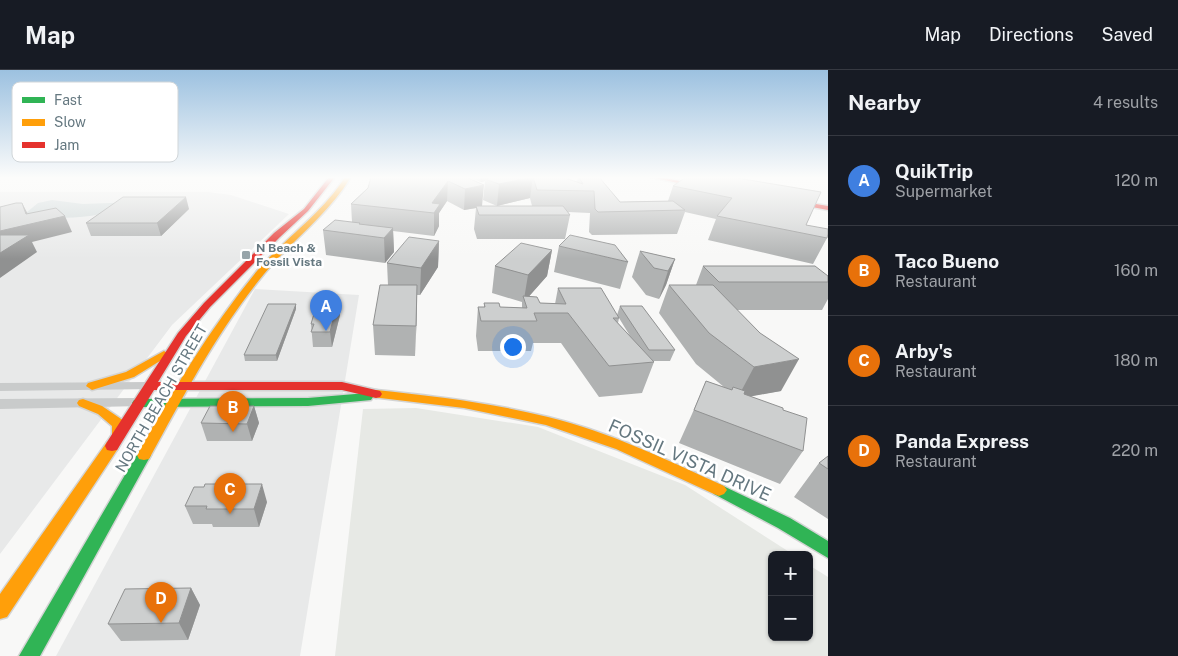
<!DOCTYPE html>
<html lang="en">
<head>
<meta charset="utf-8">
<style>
  :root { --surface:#171b24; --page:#242831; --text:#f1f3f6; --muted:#9ea1a6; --line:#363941; --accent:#7c3aed }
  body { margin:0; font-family:"Public Sans",sans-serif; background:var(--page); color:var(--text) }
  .controls { position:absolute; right:15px; bottom:15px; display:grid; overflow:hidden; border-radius:8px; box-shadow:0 1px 4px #0004 }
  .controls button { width:45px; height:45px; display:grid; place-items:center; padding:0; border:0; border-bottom:1px solid var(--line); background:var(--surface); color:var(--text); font:25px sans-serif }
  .you { position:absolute; left:512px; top:276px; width:18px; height:18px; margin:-12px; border:4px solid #fff; border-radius:50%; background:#1a73e8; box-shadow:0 0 0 8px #1a73e833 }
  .badge { display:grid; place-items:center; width:32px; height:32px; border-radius:50%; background:var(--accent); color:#fff; font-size:16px; font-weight:700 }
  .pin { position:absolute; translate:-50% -41px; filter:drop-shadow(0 1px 2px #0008) }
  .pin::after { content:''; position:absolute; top:26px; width:18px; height:15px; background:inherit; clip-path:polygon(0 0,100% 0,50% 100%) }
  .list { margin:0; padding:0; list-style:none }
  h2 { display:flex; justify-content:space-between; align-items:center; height:65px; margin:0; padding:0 20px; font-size:21px }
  h2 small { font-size:16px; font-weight:400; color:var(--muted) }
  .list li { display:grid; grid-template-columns:32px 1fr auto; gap:15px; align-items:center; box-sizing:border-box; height:90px; padding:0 20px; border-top:1px solid var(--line) }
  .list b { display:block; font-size:19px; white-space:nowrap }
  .list p { margin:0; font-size:16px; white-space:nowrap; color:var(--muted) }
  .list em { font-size:16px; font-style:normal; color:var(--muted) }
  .map { position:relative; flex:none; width:828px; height:586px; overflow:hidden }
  header { display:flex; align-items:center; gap:30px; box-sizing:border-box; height:70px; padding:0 25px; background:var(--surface); border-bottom:1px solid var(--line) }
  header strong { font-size:24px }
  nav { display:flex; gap:28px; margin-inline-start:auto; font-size:18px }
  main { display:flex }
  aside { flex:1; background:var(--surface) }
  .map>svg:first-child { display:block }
  .built { fill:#e8e9e9 }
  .green { fill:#e7e9e5 }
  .water { fill:#cad4d5 }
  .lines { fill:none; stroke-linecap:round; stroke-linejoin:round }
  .fast-casing { stroke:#d3d4d4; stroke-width:3 }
  .slow-casing { stroke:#d3d4d4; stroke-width:3 }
  .jam-casing { stroke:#d3d4d4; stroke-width:3 }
  .street { fill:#c9cbcb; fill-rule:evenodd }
  .fast { fill:#30b455; fill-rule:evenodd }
  .slow { fill:#ff9f0a; fill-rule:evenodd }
  .jam { fill:#e5322d; fill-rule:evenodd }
  .wall { fill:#b0b2b2; fill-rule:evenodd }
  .shaded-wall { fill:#909191 }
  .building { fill:#cdcfcf; stroke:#909191 }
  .poi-dot { fill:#98a5aa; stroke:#fff; stroke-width:2 }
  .labels { text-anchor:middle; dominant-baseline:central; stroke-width:5; stroke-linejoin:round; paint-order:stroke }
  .far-poi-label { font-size:12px; font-weight:bold; fill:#657880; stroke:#fff; text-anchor:start }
  .street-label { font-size:15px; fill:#657880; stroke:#fff }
  .near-street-label { font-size:18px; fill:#657880; stroke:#fff }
  .key { fill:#fff; stroke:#d1d6d9; stroke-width:1 }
  .key-label { font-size:14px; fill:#657880 }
</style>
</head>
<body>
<header>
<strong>Map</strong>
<nav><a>Map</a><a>Directions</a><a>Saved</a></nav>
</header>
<main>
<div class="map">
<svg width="828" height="586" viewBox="0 0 828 586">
  <rect width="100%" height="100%" fill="#f8f8f7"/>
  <path class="built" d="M0,122H208L231,125L289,144L172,255L0,484Z
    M255,219L359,225L300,586H56Z"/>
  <path class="green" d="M416,338L538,357L685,415L794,485H772V567H809V495L828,507V586H335L363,339Z"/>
  <path class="water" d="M52,130L83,134L136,132C102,149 65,150 27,145V142L38,133Z"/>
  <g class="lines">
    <defs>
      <path id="fast" d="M367,323L371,324L373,327L371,330L308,336L138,337L134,336L132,333L134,330L138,329L308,328Z
        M144,380L149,381L151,385L40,586H19L139,381Z
        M719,414L790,448L828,471V488L778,458L714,424L711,420L714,416Z"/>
      <path id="slow" d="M345,107H351C328,145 292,170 264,204C218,260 184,325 149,389L144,390L139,389L137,385C172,321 211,257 257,201C285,168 322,144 345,107Z
        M164,281L169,284L168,286L134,307L92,320L86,316L88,313L126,302Z
        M376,320C434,326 492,333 548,347C610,362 667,390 724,416L727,420L724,424L719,426L714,424L616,379L546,355L464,338L372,327L370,324L372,321Z
        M83,329L102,336L124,351C127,356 127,363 124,368L119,370L114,368L112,365V356L98,344L79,336L77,333L79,330Z
        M112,371L117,372L119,376L117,380L7,547L0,549V524L107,372Z"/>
      <path id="jam" d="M329,107H335L308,141L280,167L210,237L186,266L158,312H342L380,321L382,324L380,327L376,328L342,320H154L117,380L112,381L107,380L105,376L107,372L178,263L204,233L274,163L304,139Z
        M650,107H660L705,116L702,118Z
        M792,130L828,136V140L790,133L789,132Z"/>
    </defs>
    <use href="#fast" class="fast-casing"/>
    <use href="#slow" class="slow-casing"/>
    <use href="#jam" class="jam-casing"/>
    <path class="street" d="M149,312L154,313L156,316L154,319L0,321V313Z
      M138,328L143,330L145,333L143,336L0,339V329Z"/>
    <use href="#fast" class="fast"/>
    <use href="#slow" class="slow"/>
    <use href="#jam" class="jam"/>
  </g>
  <path class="wall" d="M466,107L482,136H532L530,128L497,136L483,130L485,111L481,112L468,107H562L577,112L578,107H599L620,132L668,131L673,116L686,107L806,155L827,168L813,194L708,170L716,149L685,142L677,164L592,165L589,162L590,143L568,142L570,145L565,169H477L474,159L476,138L464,140L447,131L439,143V156L434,166L393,161L394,182L385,193L326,185L323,160L352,152L351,134L368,118Z
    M189,139L161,166H91L86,153Z
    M439,171L438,197L420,225H417L415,286L375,285L373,255L388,215L387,193Z
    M559,176L628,192L620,219L554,202Z
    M552,180L547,206L529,226L540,233L555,234L558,218L617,245L620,236L675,280L670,291H653L654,292L642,323L599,327L561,273H533L531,281H478L476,266L478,237H484V233L500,237L522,238V232L492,223L495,196ZM619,248L630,266L618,253Z
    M640,181L675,189L666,215L659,229L646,225L632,207Z
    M703,196L828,206V229L822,240H737L781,321L750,326L783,340L803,381L780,414L679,373L692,344L706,311L724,317L696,294L659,243L669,215H696Z
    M338,230L340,245L332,277H313L311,254L319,237Z
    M296,239L277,291H245L244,285Z
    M254,336L259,353L252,371H207L201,353Z
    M828,386V449L794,427L819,393Z
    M267,432L259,457H213L212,454H193L185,436Z
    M191,518L200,535L188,570L121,571L108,554Z"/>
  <path class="shaded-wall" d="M481,107H508L485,109V111L481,112Z
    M533,107L530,128L497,136L499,114Z
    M448,111L447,131L439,143V156L434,166V143L432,133Z
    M484,115L482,136H476V138L464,140L465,119Z
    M186,127L189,139L161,166L157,153Z
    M22,133L30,148L65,146L72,162L32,172L37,182L0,208V161Z
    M393,158L394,182L385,193L384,168Z
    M439,171L438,197L420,225L421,198Z
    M552,180L547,206L525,231L524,229L528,205Z
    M675,189L666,215L659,229L668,201Z
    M417,215V243L415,286L416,256Z
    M338,230L340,245L332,277L330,262Z
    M296,234V239L277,291L276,285Z
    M799,289L781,321L737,329L754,297Z
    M254,336L259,353L252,371L247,354Z
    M262,414L267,432L259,457L254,439Z
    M191,518L200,535L188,570L179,553Z"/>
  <path class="building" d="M371,107H466L484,115L465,119L448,111L432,133L440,134L434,143L351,134L368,118Z
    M494,107H562L583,114L579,107H599L620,132L673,131L685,140L598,142L595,139L594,121L537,120L533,107L499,114L485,109Z
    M686,107H731L821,122L806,155L828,159V164L827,168L717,146L732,128L673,116Z
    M123,127H186L157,153H86Z
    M16,133H22L26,144L56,138L65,146L0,161V137Z
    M476,136H563L570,145H479Z
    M335,150L360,153L359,154L393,158L384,168L323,160Z
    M0,165H29L0,183Z
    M570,165L615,175L628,192L559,176Z
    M409,167L439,171L421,198L387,193Z
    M521,173L552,180L528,205L495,196Z
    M640,181L675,189L668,201L654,198Z
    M703,196H815L828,206V212H719Z
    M380,215H417L416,256L373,255Z
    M669,215H713L760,263L799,289L754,297L709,263Z
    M558,218H601L619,248H613L654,292L609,296L568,243H534L537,251H481L478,237H485L484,233H499L500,237L527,238L523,226L537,227L540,233L566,234Z
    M321,230H338L330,262H311L314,254H311L316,237H319Z
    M268,234H296L276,285H244Z
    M620,236H642L675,280H649Z
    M706,311L732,320L733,317L745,321L744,324L783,338V340L807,348L803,381L694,340Z
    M210,336H254L247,354L201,353Z
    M828,386V399L819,393Z
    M205,414H262L254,439H206L207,436H185L194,417H204Z
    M191,518L179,553L108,554L125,519Z"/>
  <linearGradient id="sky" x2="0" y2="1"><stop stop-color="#9cc1e0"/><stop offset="0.57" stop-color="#fcfcfb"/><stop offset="1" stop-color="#fcfcfb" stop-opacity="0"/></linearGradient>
  <rect width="828" height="189" fill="url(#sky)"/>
  <rect class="poi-dot" x="241" y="180" width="10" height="10" rx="2.5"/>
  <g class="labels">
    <g class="far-poi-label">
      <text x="256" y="178">N Beach &amp;<tspan x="256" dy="14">Fossil Vista</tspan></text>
    </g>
    <g class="street-label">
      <text transform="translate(161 328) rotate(-60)">NORTH BEACH STREET</text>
    </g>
    <g class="near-street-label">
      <text transform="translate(690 390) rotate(24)">FOSSIL VISTA DRIVE</text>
    </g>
  </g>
  <rect x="12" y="12" width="166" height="80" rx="8" class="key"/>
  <rect x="22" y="27" width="23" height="6" fill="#30b455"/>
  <rect x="22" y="49" width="23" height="7" fill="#ff9f0a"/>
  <rect x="22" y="72" width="23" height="6" fill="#e5322d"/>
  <g class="key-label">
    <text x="54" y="35">Fast</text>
    <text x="54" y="57">Slow</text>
    <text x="54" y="80">Jam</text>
  </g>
</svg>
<div class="controls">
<button>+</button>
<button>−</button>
</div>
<div class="you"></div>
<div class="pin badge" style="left:326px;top:261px;background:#3f7fe0">A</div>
<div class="pin badge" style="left:233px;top:362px;background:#e8710a">B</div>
<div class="pin badge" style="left:230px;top:444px;background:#e8710a">C</div>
<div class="pin badge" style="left:161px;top:553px;background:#e8710a">D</div>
</div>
<aside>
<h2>Nearby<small>4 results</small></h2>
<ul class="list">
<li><span class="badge" style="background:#3f7fe0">A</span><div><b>QuikTrip</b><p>Supermarket</p></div><em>120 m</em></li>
<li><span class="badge" style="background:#e8710a">B</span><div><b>Taco Bueno</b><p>Restaurant</p></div><em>160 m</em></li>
<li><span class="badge" style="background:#e8710a">C</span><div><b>Arby's</b><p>Restaurant</p></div><em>180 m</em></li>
<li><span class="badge" style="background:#e8710a">D</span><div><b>Panda Express</b><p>Restaurant</p></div><em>220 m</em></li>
</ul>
</aside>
</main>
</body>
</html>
